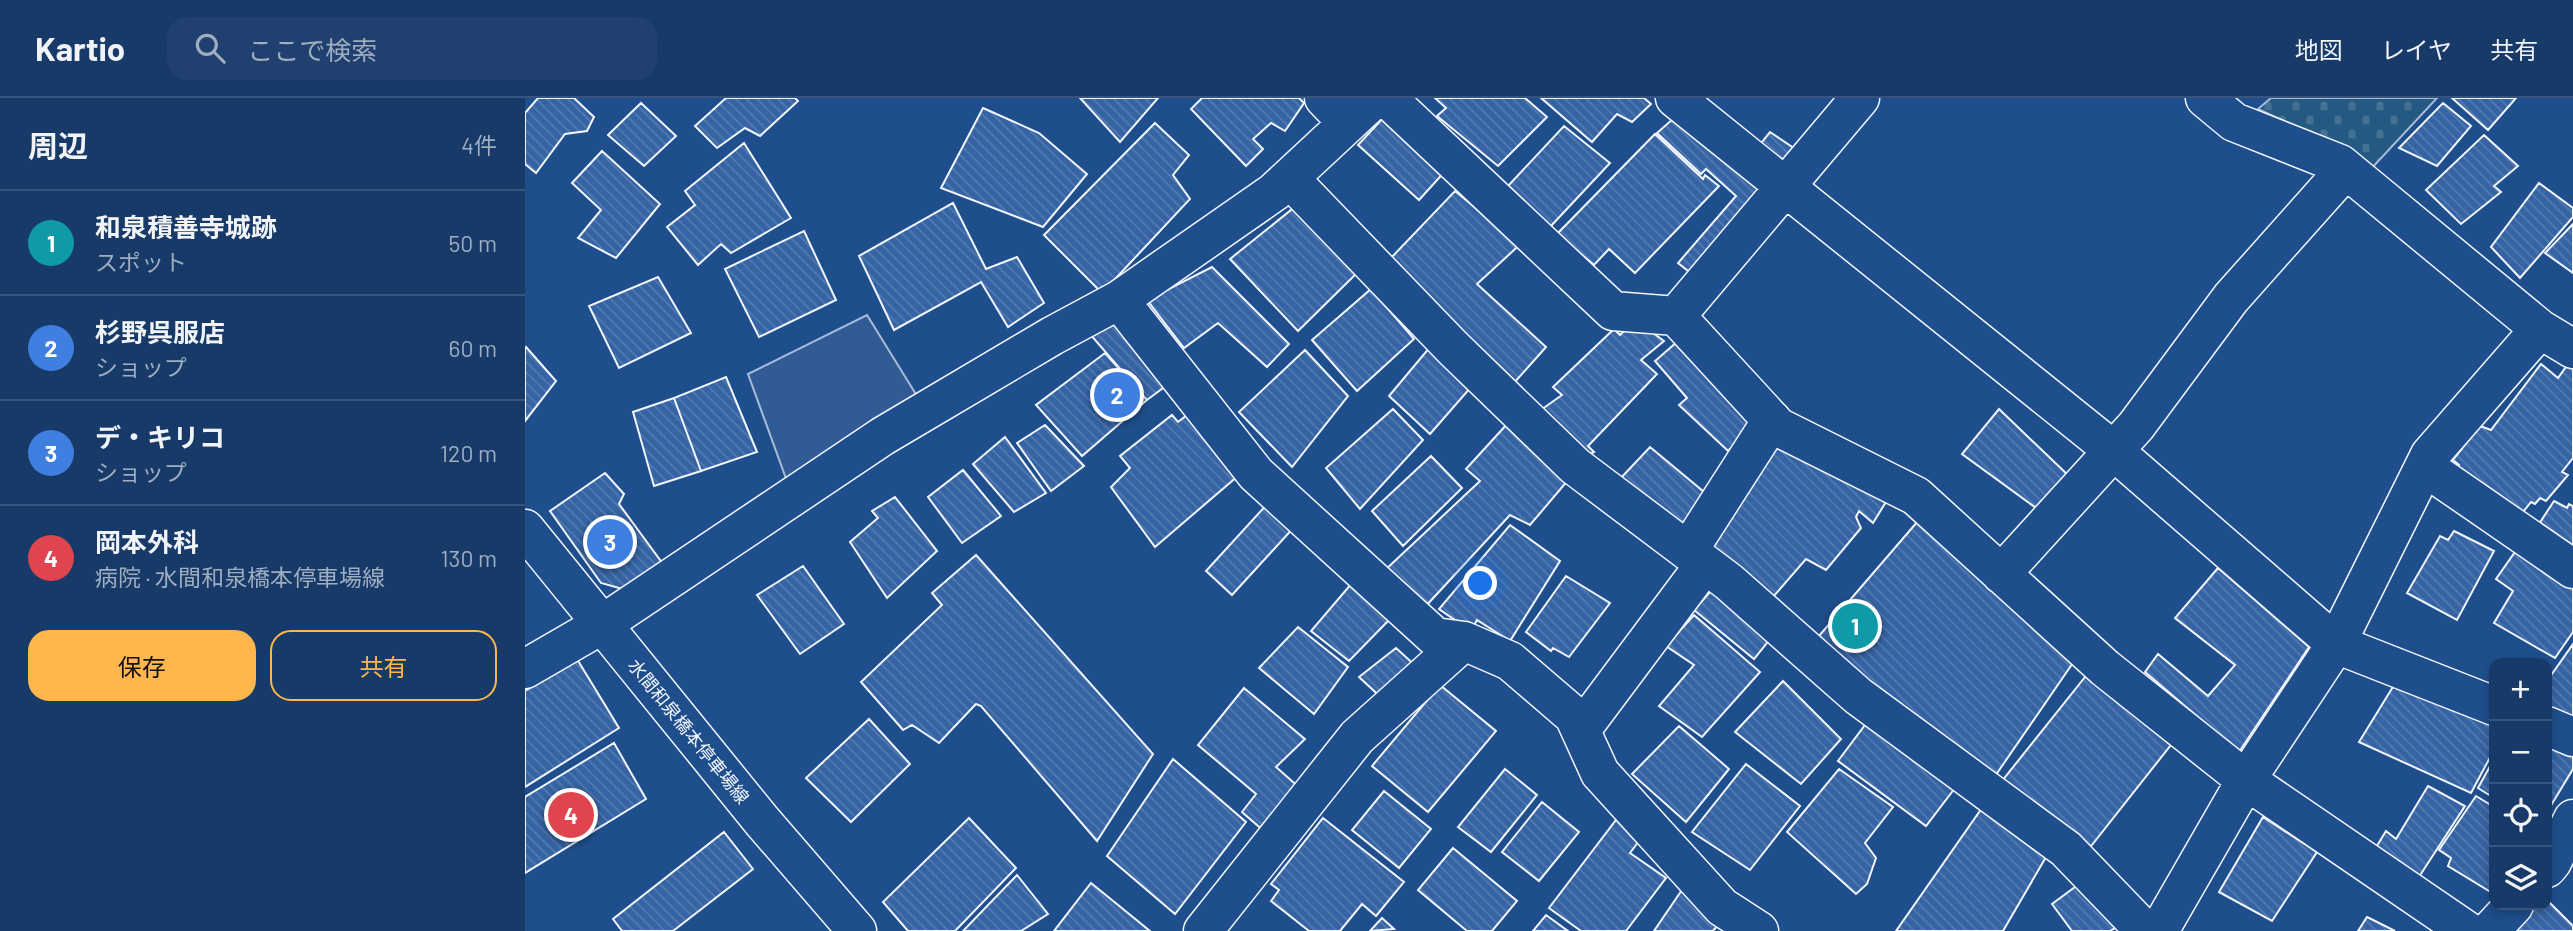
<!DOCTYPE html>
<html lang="ja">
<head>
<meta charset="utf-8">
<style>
  :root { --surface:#173a69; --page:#20416f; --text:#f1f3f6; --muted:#9eadc0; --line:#36547d; --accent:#ffb74d }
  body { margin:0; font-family:Barlow,"Noto Sans JP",sans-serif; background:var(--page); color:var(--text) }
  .controls { position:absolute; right:21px; bottom:21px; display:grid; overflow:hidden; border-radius:14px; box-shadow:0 4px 10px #0003 }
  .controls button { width:63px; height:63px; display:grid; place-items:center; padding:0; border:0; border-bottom:2px solid var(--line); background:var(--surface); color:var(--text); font:35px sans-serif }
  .you { position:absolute; left:956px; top:486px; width:24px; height:24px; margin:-18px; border:5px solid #fff; border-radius:50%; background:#1a73e8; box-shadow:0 0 0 10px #1a73e833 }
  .badge { display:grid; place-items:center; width:46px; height:46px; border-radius:50%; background:var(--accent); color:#fff; font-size:23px; font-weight:700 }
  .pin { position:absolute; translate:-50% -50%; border:4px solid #fff; box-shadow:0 2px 7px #0006 }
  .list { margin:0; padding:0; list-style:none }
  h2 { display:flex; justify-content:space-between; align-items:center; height:91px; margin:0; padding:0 28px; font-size:30px }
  h2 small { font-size:23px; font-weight:400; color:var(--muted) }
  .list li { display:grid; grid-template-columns:46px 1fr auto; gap:21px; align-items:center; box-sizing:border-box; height:105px; padding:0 28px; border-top:2px solid var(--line) }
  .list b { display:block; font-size:26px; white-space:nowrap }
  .list p { margin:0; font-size:23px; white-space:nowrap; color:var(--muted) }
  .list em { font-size:23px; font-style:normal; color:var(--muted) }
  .actions { display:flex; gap:14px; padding:21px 28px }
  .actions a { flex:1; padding:16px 0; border:2px solid var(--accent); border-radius:21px; text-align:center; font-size:24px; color:var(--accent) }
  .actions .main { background:var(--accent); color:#111 }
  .icon { flex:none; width:38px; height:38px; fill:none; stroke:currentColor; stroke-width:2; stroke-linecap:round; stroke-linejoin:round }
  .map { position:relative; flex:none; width:2048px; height:833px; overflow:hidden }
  header { display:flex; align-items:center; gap:42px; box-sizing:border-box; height:98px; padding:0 35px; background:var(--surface); border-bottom:2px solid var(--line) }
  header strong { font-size:33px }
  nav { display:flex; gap:38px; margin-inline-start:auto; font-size:24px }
  .search { width:490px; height:63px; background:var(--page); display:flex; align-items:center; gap:18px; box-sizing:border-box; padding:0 24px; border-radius:21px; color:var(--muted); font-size:26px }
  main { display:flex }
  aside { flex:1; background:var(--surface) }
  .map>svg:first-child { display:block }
  .cemetery { fill:url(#cemetery-stones); stroke:#a8bbd7; stroke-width:2 }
  .parking { fill:#305b95; stroke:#a8bbd7; stroke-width:2 }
  .building { fill:url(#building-back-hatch); stroke:#f2f6ff; stroke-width:2 }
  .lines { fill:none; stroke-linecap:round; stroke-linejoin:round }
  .minor-casing { stroke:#f2f6ff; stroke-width:41 }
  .major-casing { stroke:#f2f6ff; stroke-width:41 }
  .minor { stroke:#1f4e8c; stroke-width:38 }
  .major { stroke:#1f4e8c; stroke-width:38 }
  .labels { text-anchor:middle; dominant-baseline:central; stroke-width:5; stroke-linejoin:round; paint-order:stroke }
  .street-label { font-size:18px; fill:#f2f6ff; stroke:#1f4e8c }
</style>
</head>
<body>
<header>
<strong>Kartio</strong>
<div class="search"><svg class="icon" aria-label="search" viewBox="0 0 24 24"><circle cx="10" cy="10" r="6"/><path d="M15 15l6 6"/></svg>ここで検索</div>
<nav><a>地図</a><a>レイヤ</a><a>共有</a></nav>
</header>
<main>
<aside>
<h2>周辺<small>4件</small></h2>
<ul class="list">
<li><span class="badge" style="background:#0f9aa8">1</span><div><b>和泉積善寺城跡</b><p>スポット</p></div><em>50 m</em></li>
<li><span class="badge" style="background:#3f7fe0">2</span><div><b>杉野呉服店</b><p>ショップ</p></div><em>60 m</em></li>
<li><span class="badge" style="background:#3f7fe0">3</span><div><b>デ・キリコ</b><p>ショップ</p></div><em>120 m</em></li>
<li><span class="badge" style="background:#e0444e">4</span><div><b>岡本外科</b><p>病院 · 水間和泉橋本停車場線</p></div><em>130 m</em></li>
</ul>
<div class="actions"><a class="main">保存</a><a>共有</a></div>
</aside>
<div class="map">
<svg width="2048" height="833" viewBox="0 0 2048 833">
  <defs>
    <pattern id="cemetery-stones" width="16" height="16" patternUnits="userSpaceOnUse" patternTransform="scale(1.75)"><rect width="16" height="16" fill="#245a82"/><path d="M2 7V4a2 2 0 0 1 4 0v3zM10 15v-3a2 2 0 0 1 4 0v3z" fill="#447295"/></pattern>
    <pattern id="building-back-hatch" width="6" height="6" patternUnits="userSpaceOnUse" patternTransform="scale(1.75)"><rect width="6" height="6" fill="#3563a3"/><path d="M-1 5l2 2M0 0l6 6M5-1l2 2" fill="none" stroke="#537ab1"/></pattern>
  </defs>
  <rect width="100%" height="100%" fill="#1f4e8c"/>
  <path class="cemetery" d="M1746,0H1912L1846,71L1817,50L1733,11Z"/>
  <path class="parking" d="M342,217L392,298L263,386L223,276Z"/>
  <path class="building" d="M13,0H49L69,19L62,33L40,36L11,75L0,66V15Z
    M201,0H270L273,3L235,38L220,30L192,50L170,28Z
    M555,0H633L595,44Z
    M677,0H774L779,5L760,33L746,25L728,41L738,51L721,68L666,11Z
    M910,0H1000L1022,19L973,68L912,18L921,10Z
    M1016,0H1119L1126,6L1107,24L1092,16L1067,44Z
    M1927,0H1991L1963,32Z
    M116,5L151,38L119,68L83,37Z
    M1918,5L1946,28L1912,68L1874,50Z
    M458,10L514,35L562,76L518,129L416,90Z
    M1158,12L1249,89L1176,183L1153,165L1211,98L1181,71L1176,76L1132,35Z
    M859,19L924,69L894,102L833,47Z
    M630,25L664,57L648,77L665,101L577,195L519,137Z
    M1039,28L1085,65L1025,129L983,88Z
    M1245,34L1279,57L1260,78L1228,55Z
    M1130,36L1178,81L1180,77L1194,88L1110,175L1084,151L1069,167L1032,136Z
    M1959,37L1993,68L1969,88L1976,94L1936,126L1901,92Z
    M219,45L266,120L206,155L196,146L173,167L142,129L170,107L160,93Z
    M77,53L135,106L91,160L53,140L76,112L47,85Z
    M2014,85L2048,110V119L1995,180L1966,149Z
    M930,93L953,112L1001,141L952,186L1021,249L988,286L864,162Z
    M776,104L834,173L773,233L705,161Z
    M428,105L461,171L492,159L519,205L483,229L456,184L369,232L334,158Z
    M2048,126V175L2020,155Z
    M279,133L311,202L234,239L200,171Z
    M687,169L764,246L742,269L693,225L659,250L622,202Z
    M133,179L166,235L94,270L64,208Z
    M846,191L889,241L832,293L787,242Z
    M593,215L646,284L622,302L564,235Z
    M1110,222L1139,243L1116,262L1132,276L1063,348L1069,354L1063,357L1013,314L1037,297L1028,289L1089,231L1095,237Z
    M1160,237L1238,321L1203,353L1154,307L1162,300L1130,263Z
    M910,243L947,288L905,336L864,298Z
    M1,249L31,283L0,323V250Z
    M780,252L823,298L767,369L714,314Z
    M580,255L622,302L557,358L511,307Z
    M2048,259V360L2037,374L2043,377L2021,403L2015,400L2010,406L2006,404L1994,419L1928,375L1934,367L1928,362L1955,328L1966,332L2016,266L2033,280Z
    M201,279L232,354L176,373L149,300Z
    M149,300L176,373L129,388L108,314Z
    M868,311L898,342L835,411L801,370Z
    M1474,311L1545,379L1511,410L1437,356Z
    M666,314L714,377L630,449L586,389L605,370L595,358L647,317L653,324Z
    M983,325L1044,381L1005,427L985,417L899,510L858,474L955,383L941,371Z
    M520,327L559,368L526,393L492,345Z
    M480,339L521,395L489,414L448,366Z
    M1258,341L1364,399L1348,425L1334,413L1331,419L1336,430L1301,472L1281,461L1248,499L1183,450Z
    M1125,349L1185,399L1157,434L1094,382Z
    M906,358L937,390L878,448L847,413Z
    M438,372L476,418L437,445L403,399Z
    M80,375L99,396L94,406L138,466L101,492L76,485L25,413Z
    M370,399L412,453L362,500L325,444L353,420L347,413Z
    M745,403L771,427L707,497L681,473Z
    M2029,403L2042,410L2044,406L2048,408V457L2010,432Z
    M1393,423L1552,559L1466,684L1287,546Z
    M985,427L1035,463L985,543L952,522L946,533L914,511Z
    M1929,433L1969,453L1932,522L1882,495L1915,438L1923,442Z
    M1997,444L2048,481V534L2030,560L1969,525L1988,493L1971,481Z
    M451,457L628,656L572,743L456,608L451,606L414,645L387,627L378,632L336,584L417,507L407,495Z
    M278,468L319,526L275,556L232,497Z
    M1693,470L1784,549L1714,654L1620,574L1633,556L1683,598L1710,567L1650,520Z
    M1041,478L1085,505L1044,559L1028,550L1026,553L1001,534Z
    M827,485L866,520L824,563L786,533Z
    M1193,485L1249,536L1229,561L1169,512Z
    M1169,517L1235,574L1177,639L1134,608L1169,567L1141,548Z
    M773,529L823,569L789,616L734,570Z
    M2048,546V629L2022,614V583Z
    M871,550L894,571L861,604L834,579Z
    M52,561L94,630L0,689V593Z
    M1564,574L1653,638L1563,752L1469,693Z
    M1874,579L1969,629V652L1946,695L1834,644Z
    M1258,583L1316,641L1276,686L1210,634Z
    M915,587L971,633L903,714L847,668Z
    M719,590L780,641L751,669L776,691L740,734L717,714L731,696L673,647Z
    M1346,619L1430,690L1401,728L1313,663Z
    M344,621L385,666L326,724L281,680Z
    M1154,628L1204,671L1161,724L1107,676Z
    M2022,640L2048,653V671L2022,714Z
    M89,645L121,701L0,775V699Z
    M648,661L721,724L650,816L582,758Z
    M1969,661V700L1953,690Z
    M1221,666L1275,708L1225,772L1167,734Z
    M980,671L1012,697L966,754L933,729Z
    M1314,671L1368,709L1340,745L1351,760L1342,786L1331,796L1262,734Z
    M1903,688L1940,708L1892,782L1847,756L1861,733L1871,741Z
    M859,693L906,731L874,770L827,732Z
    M1951,698L1969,709V796L1923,768L1926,760L1914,752Z
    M1017,704L1054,734L1014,783L977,754Z
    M1457,710L1521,759L1478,833H1371Z
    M1094,718L1117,739L1105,755L1141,780L1101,833H1056L1024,810Z
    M1738,719L1792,754L1747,823L1694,794Z
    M444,720L491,770L430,833H383L358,804Z
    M798,720L879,784L851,818L837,806L815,833H784L746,803L754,792L746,786Z
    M199,734L228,771L148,833H97L88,821Z
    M928,750L992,803L967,833H942L893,792Z
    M492,777L523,816L496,833H438Z
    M1163,783L1199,820L1188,833H1129Z
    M1558,783L1595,827L1585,833H1547L1527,806Z
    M566,785L625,833H529Z
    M2022,802L2048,828V833H1983L2007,807H2022Z
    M1021,817L1043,833H1008Z
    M1842,819L1870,833H1833Z
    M857,820L869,831L845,833Z"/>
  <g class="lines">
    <defs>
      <path id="minor" d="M799,0L823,25
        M862,0L1088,213L1151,218L1253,329L1391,398L1580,570L1721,682L1942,833
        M1150,0L1589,353L1811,546L1969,608
        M1680,0L1709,24L1815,66L2015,231L2048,251
        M764,80L928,250L1050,368L1204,484L1333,598L1541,751L1620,833
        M594,202L731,376L910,539L939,543L985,563L1049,618L1075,675L1197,809L1234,833
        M1151,218L1335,0
        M1900,369L2048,471
        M1163,453L1247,322
        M1476,476L1611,328L1706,200L1821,71
        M0,571L76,527L358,338L527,238L594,202L749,94L850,0
        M2022,628L2048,639
        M1056,632L1180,466
        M2022,770L2027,764L2048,721
        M678,833L832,639L939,543
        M1634,833L1721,682L1811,546L1905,357L2015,231
        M1965,833L1989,807"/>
      <path id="major" d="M0,431L237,723L332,833"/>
    </defs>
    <use href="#minor" class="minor-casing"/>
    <use href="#major" class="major-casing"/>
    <use href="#minor" class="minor"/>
    <use href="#major" class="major"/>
  </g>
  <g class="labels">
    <g class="street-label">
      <text transform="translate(164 633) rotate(51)">水間和泉橋本停車場線</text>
    </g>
  </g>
</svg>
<div class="controls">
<button>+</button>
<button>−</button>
<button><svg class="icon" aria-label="locate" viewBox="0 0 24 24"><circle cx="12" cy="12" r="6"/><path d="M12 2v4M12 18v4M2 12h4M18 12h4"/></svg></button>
<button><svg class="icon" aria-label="layers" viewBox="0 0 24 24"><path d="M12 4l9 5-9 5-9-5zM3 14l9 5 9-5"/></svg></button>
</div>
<div class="you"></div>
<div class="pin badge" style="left:1330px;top:528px;background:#0f9aa8">1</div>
<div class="pin badge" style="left:592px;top:297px;background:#3f7fe0">2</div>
<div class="pin badge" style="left:85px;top:444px;background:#3f7fe0">3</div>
<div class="pin badge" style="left:46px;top:717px;background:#e0444e">4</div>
</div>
</main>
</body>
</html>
